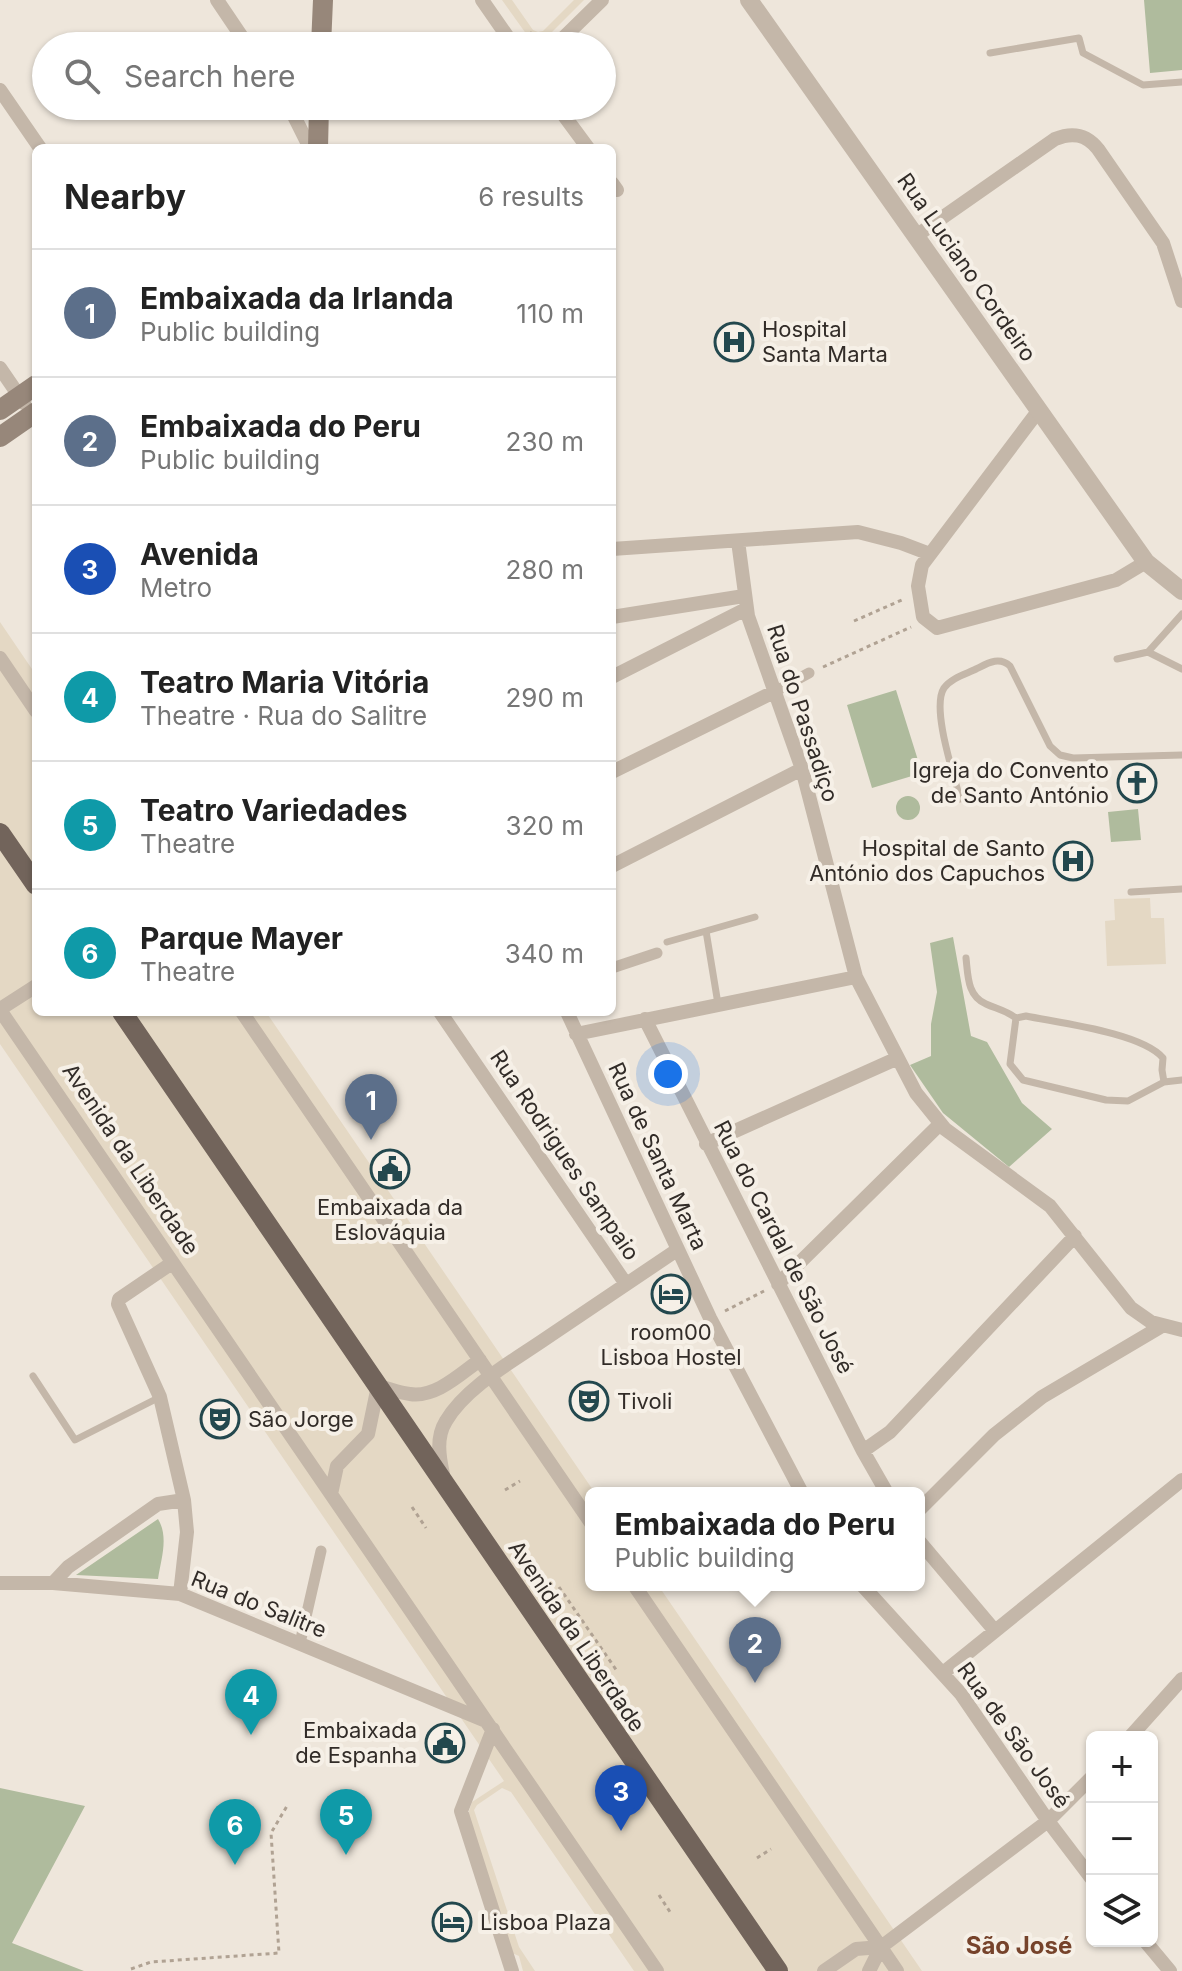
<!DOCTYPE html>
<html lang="en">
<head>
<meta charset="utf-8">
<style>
  :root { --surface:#fff; --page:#f6f6f6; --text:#222; --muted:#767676; --line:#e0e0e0; --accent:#1a73e8 }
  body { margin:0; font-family:Inter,sans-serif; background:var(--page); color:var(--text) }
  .controls { position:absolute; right:24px; bottom:24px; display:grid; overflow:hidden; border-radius:12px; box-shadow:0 2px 6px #0004 }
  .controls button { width:72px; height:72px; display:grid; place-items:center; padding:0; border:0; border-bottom:2px solid var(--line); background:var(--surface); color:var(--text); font:40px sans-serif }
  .you { position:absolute; left:668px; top:1074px; width:28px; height:28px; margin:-20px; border:6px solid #fff; border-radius:50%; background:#1a73e8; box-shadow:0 0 0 12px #1a73e833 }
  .badge { display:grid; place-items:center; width:52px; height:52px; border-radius:50%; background:var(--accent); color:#fff; font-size:26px; font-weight:700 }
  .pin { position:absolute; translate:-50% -66px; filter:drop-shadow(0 2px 4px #0008) }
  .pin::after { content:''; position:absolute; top:42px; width:28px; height:24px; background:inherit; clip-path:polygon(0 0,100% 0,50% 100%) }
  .popup { position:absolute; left:585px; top:1487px; width:340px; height:104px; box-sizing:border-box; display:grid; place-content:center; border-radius:12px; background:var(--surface); filter:drop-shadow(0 2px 6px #0005); font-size:26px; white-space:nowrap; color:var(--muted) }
  .popup b { font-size:30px; color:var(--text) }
  .popup::after { content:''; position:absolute; left:50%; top:100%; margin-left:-16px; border:16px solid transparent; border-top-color:var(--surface) }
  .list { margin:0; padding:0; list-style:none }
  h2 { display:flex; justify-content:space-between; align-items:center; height:104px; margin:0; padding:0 32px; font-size:34px }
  h2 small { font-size:26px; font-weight:400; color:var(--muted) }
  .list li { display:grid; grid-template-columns:52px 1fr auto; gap:24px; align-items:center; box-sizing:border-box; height:128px; padding:0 32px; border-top:2px solid var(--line) }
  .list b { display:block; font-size:30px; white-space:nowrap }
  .list p { margin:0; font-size:26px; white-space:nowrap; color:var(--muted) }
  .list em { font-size:26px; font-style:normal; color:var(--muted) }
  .icon { flex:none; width:44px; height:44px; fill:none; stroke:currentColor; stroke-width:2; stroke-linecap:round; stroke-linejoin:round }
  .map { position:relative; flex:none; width:1182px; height:1971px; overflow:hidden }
  .search { position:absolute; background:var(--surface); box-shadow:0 2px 6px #0004; left:32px; top:32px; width:584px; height:88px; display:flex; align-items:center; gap:20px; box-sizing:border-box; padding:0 28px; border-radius:44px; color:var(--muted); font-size:30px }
  .panel { position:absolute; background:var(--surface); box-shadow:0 2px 6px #0004; left:32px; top:144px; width:584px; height:872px; border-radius:12px }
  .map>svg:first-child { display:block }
  .green { fill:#afbb9d }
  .plaza { fill:#e4d8c4 }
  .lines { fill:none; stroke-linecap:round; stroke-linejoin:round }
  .path { stroke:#b0a293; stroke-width:3; stroke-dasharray:4 4; stroke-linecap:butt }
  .service { stroke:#c4b7a9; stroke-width:7 }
  .pedestrian { stroke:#c4b7a9; stroke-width:11 }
  .minor { stroke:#c4b7a9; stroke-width:14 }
  .tertiary { stroke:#c4b7a9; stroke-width:18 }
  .secondary { stroke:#97877a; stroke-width:20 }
  .primary { stroke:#72645b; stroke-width:20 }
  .labels { text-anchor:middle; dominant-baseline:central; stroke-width:8; stroke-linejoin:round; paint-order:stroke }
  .street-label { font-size:22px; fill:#322c28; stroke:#f6f0e7 }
  .poi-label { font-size:22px; fill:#322c28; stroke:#f6f0e7; text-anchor:start }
  .neighbourhood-label { font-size:24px; font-weight:bold; fill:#76432b; stroke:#f6f0e7 }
</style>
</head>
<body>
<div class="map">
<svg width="1182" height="1971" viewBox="0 0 1182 1971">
  <rect width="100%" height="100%" fill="#eee6db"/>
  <path class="green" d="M1144,0H1182V70L1150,73Z
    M896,690L922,773L872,788L847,705Z
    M896 808a12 12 0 1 1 24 0a12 12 0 1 1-24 0Z
    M1138,809L1141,840L1111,842L1108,812Z
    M953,937L971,1036L987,1042L1022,1103L1052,1129L1009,1167L943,1113L910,1065L931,1056V1024L937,992L930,943Z
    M158,1519C169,1537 161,1559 158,1579L76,1575Z
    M0,1788L85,1806L12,1943L84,1971H0Z"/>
  <path class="plaza" d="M502,0H512L533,30L538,32L543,31L574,0H584L547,37L537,41L527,35Z
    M0,622L36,675V1012H266L595,1493H591V1585H658L922,1971H634L511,1792L502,1788L477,1805L474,1810L519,1947L535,1971H523L519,1956L512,1953L468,1814L472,1802L504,1781L0,1044Z
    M1150,898L1151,918H1164L1166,964L1107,966L1105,921L1115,920L1114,899Z"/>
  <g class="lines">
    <path class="path" d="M530,33L541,36
      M854,621L904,599
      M823,667L911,627
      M725,1311L764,1291
      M505,1490L520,1481
      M412,1507L426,1528
      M559,1587L617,1671
      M757,1858L771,1849
      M659,1895L670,1912
      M131,1969L151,1962L279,1953L271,1833L287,1806"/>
    <path class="service" d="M990,53L1079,38L1083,53L1143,85L1182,82
      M1148,652L1182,669
      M1117,659L1148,652L1182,614
      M960,799C954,775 931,708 944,688C951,678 966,674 976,669C988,663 999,656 1010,666L1050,746L1060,755L1073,758L1182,755
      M1131,892L1182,889
      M706,931L755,917
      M667,942L706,931L718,1004
      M966,958C968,975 967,996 986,1004C997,1009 1005,1010 1016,1018L1010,1064L1023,1080L1106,1100L1128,1101L1164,1082L1182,1080
      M1016,1018L1026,1016C1060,1023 1142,1033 1163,1058L1162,1070L1164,1082
      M33,1376L75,1440L160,1397"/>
    <path class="pedestrian" d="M776,691L809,673
      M612,968L657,953
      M300,1643L321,1551"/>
    <path class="minor" d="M217,0L248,46
      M482,0L514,46
      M555,46L602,0
      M0,90L40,148
      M289,106L310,148
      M557,106L588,148
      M612,183L617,190
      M916,236L1055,139C1072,132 1086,134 1098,149L1163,243L1182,301
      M0,368L24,403
      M1039,410L922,565L918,586L923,617L937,628L1116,580L1146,562
      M738,541L748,616L802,769L856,977L916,1093L945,1129L1050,1206L1131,1308L1151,1322L1182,1330
      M612,549L858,532L901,543L930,554
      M612,617L744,596
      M0,658L36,711
      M612,677L746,609
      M612,772L776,691
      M612,866L802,769
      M0,1009L36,986
      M0,1010L657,1971
      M242,1012L591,1523
      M440,1012L626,1284
      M567,1012L710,1318L802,1493
      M645,1019L863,1451L887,1493
      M576,1034L856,977
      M706,1144L898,1058
      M172,1263L119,1299L118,1304L160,1397L184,1500L187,1532L180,1594
      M778,1284L940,1124
      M863,1451L890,1432L1075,1236
      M443,1474C439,1456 436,1437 446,1421C466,1387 513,1361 545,1339C589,1309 633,1280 677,1250
      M331,1494L337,1466L368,1434L378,1386C388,1388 399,1393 410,1394C436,1398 460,1374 480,1360
      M919,1510L994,1435L1042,1397L1162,1326
      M919,1541L995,1631
      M0,1583H53L180,1594L486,1721
      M53,1583L68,1567L158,1504L184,1500
      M634,1585L897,1971
      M862,1585L961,1694L1048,1821L1092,1879
      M943,1673L1182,1480
      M493,1729L461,1811L512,1971
      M1130,1737L1182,1679
      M1145,1941L1170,1971
      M824,1971L856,1949L881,1947
      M869,1971L881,1947L1048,1821L1092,1777"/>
    <path class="tertiary" d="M749,0L1146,562L1182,591"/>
    <path class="secondary" d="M321,46L323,0
      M318,148L319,106
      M0,410L36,385
      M0,437L36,412"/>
    <path class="primary" d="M0,833L36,885
      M122,1012L778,1971"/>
  </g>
  <defs>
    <symbol id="hospital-ring" viewBox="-11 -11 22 22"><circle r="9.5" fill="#f6f0e7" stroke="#23484e" stroke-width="1.5"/><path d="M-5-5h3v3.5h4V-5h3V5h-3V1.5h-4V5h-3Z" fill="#23484e"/></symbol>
    <symbol id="church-ring" viewBox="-11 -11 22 22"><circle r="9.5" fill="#f6f0e7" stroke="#23484e" stroke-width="1.5"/><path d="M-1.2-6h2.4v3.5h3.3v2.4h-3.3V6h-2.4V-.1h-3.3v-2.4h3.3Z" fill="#23484e"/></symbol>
    <symbol id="civic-ring" viewBox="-11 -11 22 22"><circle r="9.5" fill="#f6f0e7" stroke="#23484e" stroke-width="1.5"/><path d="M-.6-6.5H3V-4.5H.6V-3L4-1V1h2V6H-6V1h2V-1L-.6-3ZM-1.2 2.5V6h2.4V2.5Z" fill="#23484e"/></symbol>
    <symbol id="hotel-ring" viewBox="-11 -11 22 22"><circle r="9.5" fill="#f6f0e7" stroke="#23484e" stroke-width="1.5"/><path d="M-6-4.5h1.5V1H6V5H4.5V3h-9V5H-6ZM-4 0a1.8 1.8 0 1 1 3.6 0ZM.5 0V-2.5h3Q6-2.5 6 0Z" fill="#23484e"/></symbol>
    <symbol id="theatre-ring" viewBox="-11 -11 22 22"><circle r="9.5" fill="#f6f0e7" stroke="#23484e" stroke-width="1.5"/><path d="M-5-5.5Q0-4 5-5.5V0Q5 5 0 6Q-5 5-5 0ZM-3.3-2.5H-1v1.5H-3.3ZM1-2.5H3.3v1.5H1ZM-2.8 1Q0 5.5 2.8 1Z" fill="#23484e"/></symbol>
  </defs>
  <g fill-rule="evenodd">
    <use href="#hospital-ring" x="712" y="320" width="44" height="44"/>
    <use href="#church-ring" x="1115" y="761" width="44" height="44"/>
    <use href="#hospital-ring" x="1051" y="839" width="44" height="44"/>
    <use href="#civic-ring" x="368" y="1147" width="44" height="44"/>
    <use href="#hotel-ring" x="649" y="1272" width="44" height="44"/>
    <use href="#theatre-ring" x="567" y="1379" width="44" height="44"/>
    <use href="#theatre-ring" x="198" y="1397" width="44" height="44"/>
    <use href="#civic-ring" x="423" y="1721" width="44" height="44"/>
    <use href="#hotel-ring" x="430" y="1900" width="44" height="44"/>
  </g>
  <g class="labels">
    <g class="street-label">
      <text transform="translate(967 267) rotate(55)">Rua Luciano Cordeiro</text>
      <text transform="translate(803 713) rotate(72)">Rua do Passadiço</text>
      <text transform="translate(565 1155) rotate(56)">Rua Rodrigues Sampaio</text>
      <text transform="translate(658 1156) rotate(65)">Rua de Santa Marta</text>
      <text transform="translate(131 1159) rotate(56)">Avenida da Liberdade</text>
      <text transform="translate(784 1247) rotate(63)">Rua do Cardal de São José</text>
      <text transform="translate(259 1604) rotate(22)">Rua do Salitre</text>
      <text transform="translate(577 1636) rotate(56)">Avenida da Liberdade</text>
      <text transform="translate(1014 1735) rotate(54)">Rua de São José</text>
    </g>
    <g class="poi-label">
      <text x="762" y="329">Hospital<tspan x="762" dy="25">Santa Marta</tspan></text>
      <text x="1109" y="770" text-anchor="end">Igreja do Convento<tspan x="1109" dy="25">de Santo António</tspan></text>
      <text x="1045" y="848" text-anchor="end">Hospital de Santo<tspan x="1045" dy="25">António dos Capuchos</tspan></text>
      <text x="390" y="1207" text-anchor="middle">Embaixada da<tspan x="390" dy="25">Eslováquia</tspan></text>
      <text x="671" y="1332" text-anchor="middle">room00<tspan x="671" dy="25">Lisboa Hostel</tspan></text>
      <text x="617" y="1401">Tivoli</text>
      <text x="248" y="1419">São Jorge</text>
      <text x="417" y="1730" text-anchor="end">Embaixada<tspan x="417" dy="25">de Espanha</tspan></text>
      <text x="480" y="1922">Lisboa Plaza</text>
    </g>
    <g class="neighbourhood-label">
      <text x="1019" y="1945">São José</text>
    </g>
  </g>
</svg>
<div class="controls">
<button>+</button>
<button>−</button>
<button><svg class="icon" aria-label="layers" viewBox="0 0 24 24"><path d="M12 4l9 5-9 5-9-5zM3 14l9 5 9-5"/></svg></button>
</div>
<div class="you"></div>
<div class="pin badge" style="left:371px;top:1140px;background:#5c6f8a">1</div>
<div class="pin badge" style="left:755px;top:1683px;background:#5c6f8a">2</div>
<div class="popup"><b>Embaixada do Peru</b>Public building</div>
<div class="pin badge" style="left:621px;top:1831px;background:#1a4fb4">3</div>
<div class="pin badge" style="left:251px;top:1735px;background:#0f9aa8">4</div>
<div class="pin badge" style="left:346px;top:1855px;background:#0f9aa8">5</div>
<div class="pin badge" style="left:235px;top:1865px;background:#0f9aa8">6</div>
<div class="search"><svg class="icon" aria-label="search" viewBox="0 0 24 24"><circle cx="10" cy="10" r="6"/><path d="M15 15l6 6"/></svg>Search here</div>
<section class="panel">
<h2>Nearby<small>6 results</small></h2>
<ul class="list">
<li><span class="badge" style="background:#5c6f8a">1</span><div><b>Embaixada da Irlanda</b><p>Public building</p></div><em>110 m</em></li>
<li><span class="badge" style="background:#5c6f8a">2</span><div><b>Embaixada do Peru</b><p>Public building</p></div><em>230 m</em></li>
<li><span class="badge" style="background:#1a4fb4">3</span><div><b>Avenida</b><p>Metro</p></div><em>280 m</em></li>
<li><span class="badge" style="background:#0f9aa8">4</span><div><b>Teatro Maria Vitória</b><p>Theatre · Rua do Salitre</p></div><em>290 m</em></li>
<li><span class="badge" style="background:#0f9aa8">5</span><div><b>Teatro Variedades</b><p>Theatre</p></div><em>320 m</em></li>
<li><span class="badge" style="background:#0f9aa8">6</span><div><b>Parque Mayer</b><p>Theatre</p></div><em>340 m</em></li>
</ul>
</section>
</div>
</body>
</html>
